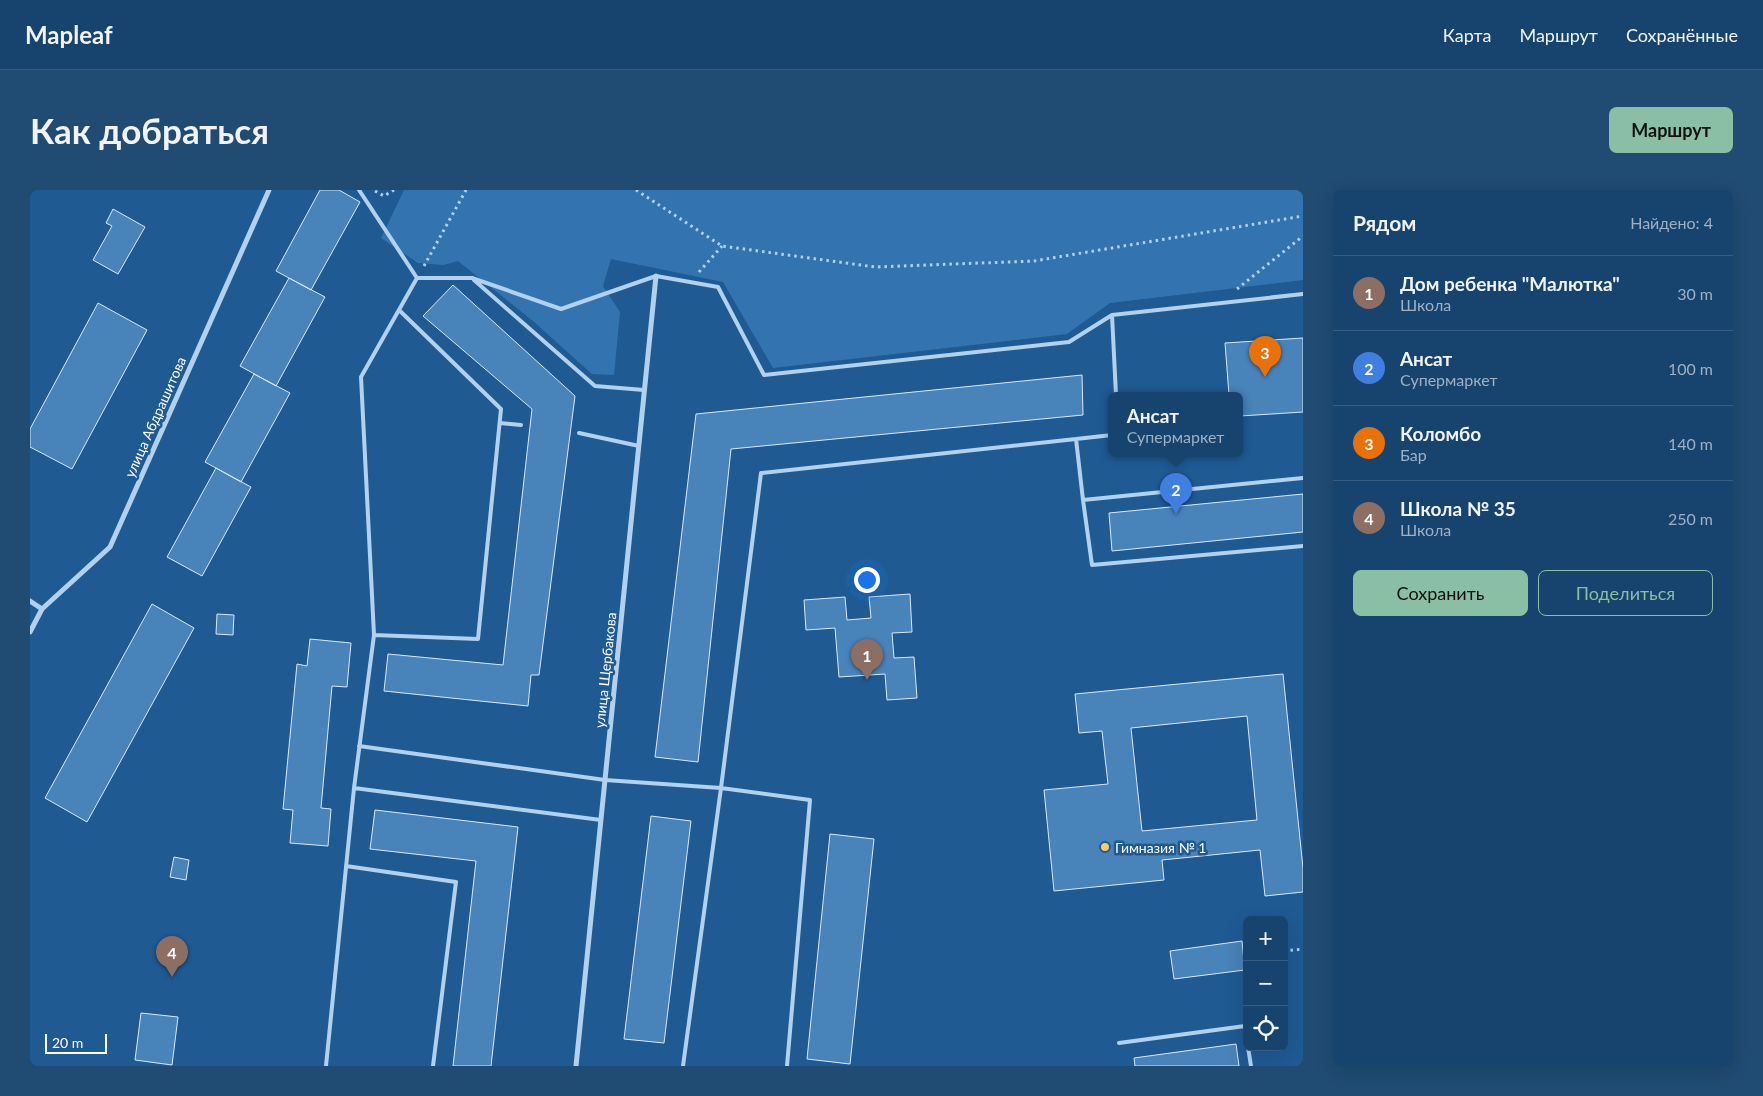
<!DOCTYPE html>
<html lang="ru">
<head>
<meta charset="utf-8">
<style>
  :root { --surface:#17446e; --page:#204b73; --text:#f1f3f6; --muted:#9eb0c2; --line:#365c81; --accent:#8abfa5 }
  body { margin:0; font-family:Lato,sans-serif; background:var(--page); color:var(--text) }
  .controls { position:absolute; right:15px; bottom:15px; display:grid; overflow:hidden; border-radius:8px; box-shadow:0 5px 20px #0002 }
  .controls button { width:45px; height:45px; display:grid; place-items:center; padding:0; border:0; border-bottom:1px solid var(--line); background:var(--surface); color:var(--text); font:25px sans-serif }
  .scale { position:absolute; left:15px; bottom:12px; width:62px; box-sizing:border-box; padding-left:5px; border:2px solid #fff; border-top:0; font-size:14px; line-height:18px; white-space:nowrap; color:#fff; -webkit-text-stroke:4px #1f5a93; paint-order:stroke }
  .you { position:absolute; left:836px; top:389px; width:18px; height:18px; margin:-12px; border:4px solid #fff; border-radius:50%; background:#1a73e8; box-shadow:0 0 0 8px #1a73e833 }
  .badge { display:grid; place-items:center; width:32px; height:32px; border-radius:50%; background:var(--accent); color:#fff; font-size:16px; font-weight:700 }
  .pin { position:absolute; translate:-50% -41px; filter:drop-shadow(0 1px 2px #0008) }
  .pin::after { content:''; position:absolute; top:26px; width:18px; height:15px; background:inherit; clip-path:polygon(0 0,100% 0,50% 100%) }
  .popup { position:absolute; left:1078px; top:202px; width:135px; height:65px; box-sizing:border-box; display:grid; place-content:center; border-radius:8px; background:var(--surface); filter:drop-shadow(0 1px 4px #0005); font-size:16px; white-space:nowrap; color:var(--muted) }
  .popup b { font-size:19px; color:var(--text) }
  .popup::after { content:''; position:absolute; left:50%; top:100%; margin-left:-10px; border:10px solid transparent; border-top-color:var(--surface) }
  .list { margin:0; padding:0; list-style:none }
  h2 { display:flex; justify-content:space-between; align-items:center; height:65px; margin:0; padding:0 20px; font-size:21px }
  h2 small { font-size:16px; font-weight:400; color:var(--muted) }
  .list li { display:grid; grid-template-columns:32px 1fr auto; gap:15px; align-items:center; box-sizing:border-box; height:75px; padding:0 20px; border-top:1px solid var(--line) }
  .list b { display:block; font-size:19px; white-space:nowrap }
  .list p { margin:0; font-size:16px; white-space:nowrap; color:var(--muted) }
  .list em { font-size:16px; font-style:normal; color:var(--muted) }
  .actions { display:flex; gap:10px; padding:15px 20px }
  .actions a { flex:1; padding:11px 0; border:1px solid var(--accent); border-radius:8px; text-align:center; font-size:18px; color:var(--accent) }
  .actions .main { background:var(--accent); color:#111 }
  .icon { flex:none; width:28px; height:28px; fill:none; stroke:currentColor; stroke-width:2; stroke-linecap:round; stroke-linejoin:round }
  .map { position:relative; flex:none; width:1273px; height:876px; overflow:hidden; border-radius:8px }
  header { display:flex; align-items:center; gap:30px; box-sizing:border-box; height:70px; padding:0 25px; background:var(--surface); border-bottom:1px solid var(--line) }
  header strong { font-size:24px }
  nav { display:flex; gap:28px; margin-inline-start:auto; font-size:18px }
  .intro { display:flex; align-items:center; justify-content:space-between; box-sizing:border-box; height:120px; padding:0 30px }
  h1 { margin:0; font-size:35px }
  .button { padding:12px 22px; border-radius:8px; background:var(--accent); color:#111; font-size:18px; font-weight:700 }
  main { display:flex; gap:30px; padding:0 30px }
  aside { flex:1; background:var(--surface); border-radius:8px; box-shadow:0 5px 20px #0002 }
  .map>svg:first-child { display:block }
  .green { fill:#3374b0 }
  .building { fill:#4883b9; stroke:#d7eafa; fill-rule:evenodd }
  .lines { fill:none; stroke-linecap:round; stroke-linejoin:round }
  .path { stroke:#b1d1ee; stroke-width:3; stroke-dasharray:2.5 4; stroke-linecap:butt }
  .service { stroke:#b1d1ee; stroke-width:4 }
  .minor { stroke:#b1d1ee; stroke-width:5 }
  .poi-dot { fill:#fbc972; stroke:#1f5a93; stroke-width:2 }
  .labels { text-anchor:middle; dominant-baseline:central; stroke-width:5; stroke-linejoin:round; paint-order:stroke }
  .street-label { font-size:14px; fill:#fff; stroke:#1f5a93 }
  .poi-label { font-size:14px; fill:#fff; stroke:#1f5a93; text-anchor:start }
</style>
</head>
<body>
<header>
<strong>Mapleaf</strong>
<nav><a>Карта</a><a>Маршрут</a><a>Сохранённые</a></nav>
</header>
<div class="intro"><h1>Как добраться</h1><a class="button">Маршрут</a></div>
<main>
<div class="map">
<svg width="1273" height="876" viewBox="0 0 1273 876">
  <rect width="100%" height="100%" fill="#1f5a93"/>
  <path class="green" d="M374,0H1273V90L1080,113L1037,144L743,178L693,92L581,69L573,96L590,122L584,185L562,184L503,131L428,71L414,75L388,73L351,48Z"/>
  <path class="building" d="M290,0H309L330,12L281,100L246,81Z
    M83,19L115,37L88,84L63,70L82,36L76,33Z
    M259,88L295,107L246,196L210,176Z
    M423,95L545,206L509,485H501L498,516L354,501L358,464L473,475L502,219L393,126Z
    M68,113L117,140L42,279L0,257V239Z
    M1273,148V222L1210,226V205H1199L1195,153Z
    M224,184L260,203L211,292L175,272Z
    M1052,185L1053,225L701,259L668,572L625,567L666,224Z
    M186,278L221,297L172,386L137,367Z
    M1273,304V342L1082,361L1079,323Z
    M880,404L882,442L862,443L864,468L884,467L887,508L857,510L855,484L809,487L805,438L776,440L774,410L815,407L817,430L841,428L839,407Z
    M122,414L164,438L57,632L15,608Z
    M187,424L204,425L203,445L186,444Z
    M280,449L321,453L317,497L302,496L291,618L301,619L298,656L260,653L263,620L253,619L267,474L277,476Z
    M1253,484L1273,678V702L1235,706L1230,660L1132,670L1134,690L1024,701L1014,600L1078,594L1072,541L1049,543L1045,504ZM1217,526L1227,630L1112,641L1101,538Z
    M345,620L488,637L461,876H423L446,671L340,659Z
    M621,626L661,631L634,853L594,849Z
    M800,644L844,649L820,874L777,869Z
    M144,667L159,670L156,690L140,687Z
    M1212,751L1215,780L1144,789L1140,761Z
    M111,823L148,827L142,875L105,870Z
    M1206,854L1209,876H1105L1104,868Z"/>
  <g class="lines">
    <path class="path" d="M606,0L692,56L845,77L1004,71L1273,26
      M345,1L354,6L364,0
      M394,76L436,0
      M669,82L692,56
      M1207,99L1273,46
      M1254,761L1273,759"/>
    <path class="service" d="M329,0L387,88H442L531,119L626,86L688,97L734,185L1039,152L1082,125L1273,104
      M444,90L565,196L614,200
      M1082,125L1086,205
      M470,233L491,235
      M549,243L609,256
      M1082,245L1046,249L1053,310L1273,288
      M1053,310L1062,375L1273,356
      M344,445L448,449L471,219L369,120
      M329,556L575,590L691,598L731,283L1046,249
      M324,598L571,630
      M316,676L426,692L403,876
      M1089,853L1215,836L1217,846
      M1218,857L1221,876
      M296,876L324,598L344,445L331,187L387,88
      M653,876L691,598L780,610L757,876"/>
    <path class="minor" d="M0,411L12,419
      M0,442L12,419L80,357L239,0
      M546,876L626,86"/>
  </g>
  <circle class="poi-dot" cx="1075" cy="657" r="5"/>
  <g class="labels">
    <g class="street-label">
      <text transform="translate(125 227) rotate(-66)">улица Абдрашитова</text>
      <text transform="translate(575 480) rotate(-84)">улица Щербакова</text>
    </g>
    <g class="poi-label">
      <text x="1085" y="657">Гимназия № 1</text>
    </g>
  </g>
</svg>
<div class="controls">
<button>+</button>
<button>−</button>
<button><svg class="icon" aria-label="locate" viewBox="0 0 24 24"><circle cx="12" cy="12" r="6"/><path d="M12 2v4M12 18v4M2 12h4M18 12h4"/></svg></button>
</div>
<div class="scale">20 m</div>
<div class="you"></div>
<div class="pin badge" style="left:837px;top:490px;background:#8d6e63">1</div>
<div class="pin badge" style="left:1146px;top:324px;background:#3f7fe0">2</div>
<div class="popup"><b>Ансат</b>Супермаркет</div>
<div class="pin badge" style="left:1235px;top:187px;background:#e8710a">3</div>
<div class="pin badge" style="left:142px;top:787px;background:#8d6e63">4</div>
</div>
<aside>
<h2>Рядом<small>Найдено: 4</small></h2>
<ul class="list">
<li><span class="badge" style="background:#8d6e63">1</span><div><b>Дом ребенка &quot;Малютка&quot;</b><p>Школа</p></div><em>30 m</em></li>
<li><span class="badge" style="background:#3f7fe0">2</span><div><b>Ансат</b><p>Супермаркет</p></div><em>100 m</em></li>
<li><span class="badge" style="background:#e8710a">3</span><div><b>Коломбо</b><p>Бар</p></div><em>140 m</em></li>
<li><span class="badge" style="background:#8d6e63">4</span><div><b>Школа № 35</b><p>Школа</p></div><em>250 m</em></li>
</ul>
<div class="actions"><a class="main">Сохранить</a><a>Поделиться</a></div>
</aside>
</main>
</body>
</html>
